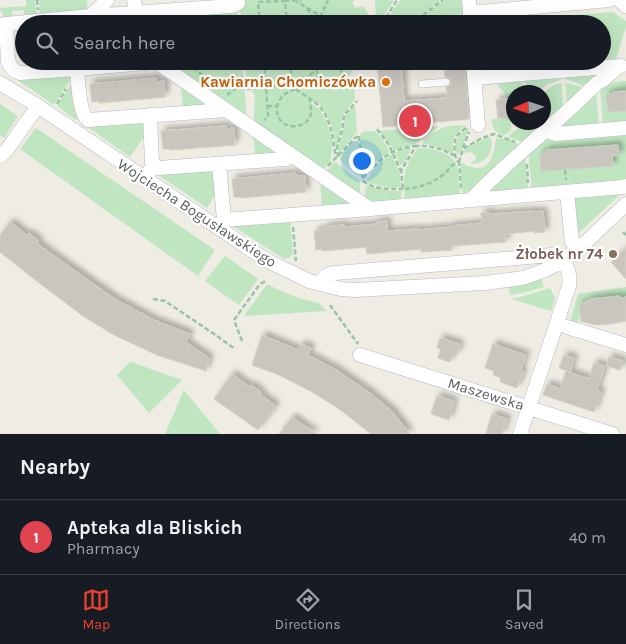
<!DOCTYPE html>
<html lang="en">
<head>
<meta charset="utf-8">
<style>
  :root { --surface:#171b24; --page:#20242c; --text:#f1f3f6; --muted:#9ea1a6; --line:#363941; --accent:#ec412c }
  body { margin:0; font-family:Karla,sans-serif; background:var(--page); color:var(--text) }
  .compass { position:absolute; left:506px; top:85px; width:45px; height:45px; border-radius:50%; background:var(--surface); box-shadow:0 5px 20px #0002; rotate:267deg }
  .you { position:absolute; left:361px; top:160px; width:18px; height:18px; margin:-12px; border:4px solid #fff; border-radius:50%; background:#1a73e8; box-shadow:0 0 0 8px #1a73e833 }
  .badge { display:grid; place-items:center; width:32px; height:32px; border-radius:50%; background:var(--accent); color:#fff; font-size:16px; font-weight:700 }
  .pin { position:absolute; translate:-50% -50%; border:2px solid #fff; box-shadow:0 1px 5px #0006 }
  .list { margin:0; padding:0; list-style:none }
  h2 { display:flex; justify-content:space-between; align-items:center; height:65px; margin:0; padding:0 20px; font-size:21px }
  h2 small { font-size:16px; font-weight:400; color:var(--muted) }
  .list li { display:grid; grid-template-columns:32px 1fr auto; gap:15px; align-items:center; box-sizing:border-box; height:75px; padding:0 20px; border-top:1px solid var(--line) }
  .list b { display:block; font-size:19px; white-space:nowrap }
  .list p { margin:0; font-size:16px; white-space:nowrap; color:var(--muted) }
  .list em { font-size:16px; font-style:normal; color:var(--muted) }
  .icon { flex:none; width:28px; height:28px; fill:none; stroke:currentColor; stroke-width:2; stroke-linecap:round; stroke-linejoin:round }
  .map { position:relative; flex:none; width:626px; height:434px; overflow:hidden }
  .search { position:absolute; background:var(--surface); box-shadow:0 5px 20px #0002; left:15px; right:15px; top:15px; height:55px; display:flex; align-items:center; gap:12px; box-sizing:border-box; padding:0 18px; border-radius:28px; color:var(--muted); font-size:19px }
  .sheet { height:140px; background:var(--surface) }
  nav { display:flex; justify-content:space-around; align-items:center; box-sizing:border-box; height:70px; border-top:1px solid var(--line); background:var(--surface); font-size:14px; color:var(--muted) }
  nav a { display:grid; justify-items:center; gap:2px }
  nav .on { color:var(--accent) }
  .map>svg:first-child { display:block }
  .green { fill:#bfe6c1 }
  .building { fill:#c9c6c0; stroke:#d3cec2; filter:url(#shadow) }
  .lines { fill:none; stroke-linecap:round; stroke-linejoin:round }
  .lane-casing { stroke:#b6b9be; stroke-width:8 }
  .street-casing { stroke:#b6b9be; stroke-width:15 }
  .path { stroke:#97c5a6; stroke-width:2.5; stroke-dasharray:5 2.5; stroke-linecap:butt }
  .lane { stroke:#fff; stroke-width:7 }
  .street { stroke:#fff; stroke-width:14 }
  .food-dot { fill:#e8710a; stroke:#fff; stroke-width:2 }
  .education-dot { fill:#8d6e63; stroke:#fff; stroke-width:2 }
  .labels { text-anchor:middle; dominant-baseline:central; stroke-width:4.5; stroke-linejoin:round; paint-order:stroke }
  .food-label { font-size:15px; font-weight:bold; fill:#c56008; stroke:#fff; text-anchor:end }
  .street-label { font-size:15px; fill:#5b5f64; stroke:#fff }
  .education-label { font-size:15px; font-weight:bold; fill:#785e54; stroke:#fff; text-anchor:end }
</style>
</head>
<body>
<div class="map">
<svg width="626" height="434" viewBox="0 0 626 434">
  <defs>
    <filter id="shadow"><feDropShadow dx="4" dy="-4" stdDeviation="2.5" flood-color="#0004"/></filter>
  </defs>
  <rect width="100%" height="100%" fill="#eeece3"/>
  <path class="green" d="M26,0H35L37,18L25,19L24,10L12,11L13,20L3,21L2,11H0V8L26,6Z
    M39,0H87L88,13L40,18Z
    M242,0H355L352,3L355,8L363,6L369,15L368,22L366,23L357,24V21L340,22L339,24H241L240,7Z
    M375,0H394L383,17L376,20Z
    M400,0H441L416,19L388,21V18Z
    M445,0H465L464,14L421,18Z
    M237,8L238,24H176V14Z
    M613,12L626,21V27L615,62H613L611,59L602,60V24H565V16Z
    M172,13L173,24H107L105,22V20Z
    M562,16V24H500V21Z
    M179,61H242L247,120L179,74Z
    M245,61H360L357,66L349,76L350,84H354L355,99L342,116L340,134L336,147C334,128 330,119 319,103L309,101L320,110L327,122L333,144L330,163L321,171L254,122V111L255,96L247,84Z
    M497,61H539L550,68L518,70V67L507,68V72H497Z
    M602,72L587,88L580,84L565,79V75Z
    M71,74L72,77L54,105L16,79L17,77Z
    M562,76L560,80L546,85L539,92H533L531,89L520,78Z
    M510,78L520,81L530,92H514V122L519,123L516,125L513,124V115H510L508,99H506V95L494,80Z
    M74,80L81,119L76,120L57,106Z
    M626,81V125L603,127L600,87L604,83Z
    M181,83L212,104L183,109Z
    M562,83L563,110L546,125L542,123L544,122V93C549,87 554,84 562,83Z
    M565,83L579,86L585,91L567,104Z
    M596,89L599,128L559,127Z
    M0,104L18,116L4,138L0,135Z
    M353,106H355L357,132L339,153L338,148L343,134L345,117Z
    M510,118L511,126L510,131L503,136L494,130L491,119Z
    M146,119L145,135L130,157L86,126Z
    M523,123H539L542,126L525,143L509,137V135L519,128Z
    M466,125C453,134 452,139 453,154L432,145L422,144C425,137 437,130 445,127C451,125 459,126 466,125Z
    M440,126L423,137L416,144L394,150L379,131Z
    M36,128L215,250L198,276L20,149Z
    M467,128H469L461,151L457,155C453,143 458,135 467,128Z
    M376,131L388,148L389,152L378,160L364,174L360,135L363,132Z
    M253,133L283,154L255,155Z
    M624,134L626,136V181L532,191L528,149L541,139Z
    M490,137C496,152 485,164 471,164L470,163L476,160C476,155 473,152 468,152L462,154L470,145Z
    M496,138C505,139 517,140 521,149L463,197L460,164L462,163C488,177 493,160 496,138Z
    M354,141H357L358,142L361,176L359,177L345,166L339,158Z
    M409,148L411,149L404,164L401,165L400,164L395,153L401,150Z
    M420,148C434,149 452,152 457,166C459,171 459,191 460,198L405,203C405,195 403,185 404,179C405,168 411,158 417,149Z
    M525,153L528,191L489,195L487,187Z
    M390,155H392L400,173L401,187L393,188L367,183V179L377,165Z
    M336,162L360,181V198L326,172L334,163Z
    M211,170L215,175L216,193L207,208L154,172Z
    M320,180L357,204L322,209Z
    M366,186L390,191H401V203L372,205L366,200L365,190Z
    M624,191L574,237L571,195Z
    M290,219L293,253L289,258L285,259L273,252L233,226Z
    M225,256L258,279L239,305L205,281Z
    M541,278L544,287L521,293L510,295L509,287Z
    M267,284L281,291L302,299L319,303L326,311L244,316Z
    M626,287V297H621V296C609,297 596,297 585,301V302L579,304L580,314H583L584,319L579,318L577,324L570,322L578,294Z
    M550,288L555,298L551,311L511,299L524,296Z
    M130,362H131L182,380L149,413L117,375Z
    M184,390L220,434H165Z"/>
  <path class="building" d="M377,61H401L404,101L447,98L446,87L449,86L451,82L450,79L445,77L444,61H464L469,119L383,127Z
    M156,78V82L164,81L165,97L99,103V101L92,102L90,84Z
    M626,91V111L608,112L606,94H613V92Z
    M508,99L510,118H498L496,100Z
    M226,126V129L234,128L235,145L170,150L169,149H163L161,131Z
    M618,145L619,155L612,156L613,166L541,171L540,153H546V150Z
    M296,173L297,176H305L306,192L240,198V197H234L232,179Z
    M534,211V212L543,211L545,232L534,233V231L505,234L506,242L452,246V250L421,252V249L367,254L366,247L322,251V249L316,250L314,231L324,230V227L344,225V227L377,224V222L387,221V231L419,229V230L451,227V226L482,223L481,213H490L491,214Z
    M10,222L27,235L29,233L39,241L37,243L53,255L115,299L154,320L190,334L186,342L209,358L206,371L157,355L114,335L83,316L34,279L0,252V235Z
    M626,248V279L611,262Z
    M620,296L621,298L626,297V321L604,325V324L596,325L580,321L581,317L579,304L586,303V301H590V299Z
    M262,335L298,350L301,344L311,348L308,355L335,369L370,393L392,411L410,434H371L338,408L312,392L279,375L252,365Z
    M440,338L460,344L457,354L453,353L450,362L438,358L441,349L437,348Z
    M493,344L526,355L521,369L523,372L517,388L500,382L501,378L493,375L494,371L485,368Z
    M564,355L574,358L570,372L559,368Z
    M609,357L623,361L620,370L607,366Z
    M594,363L605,366L597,390L601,392L594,412L543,395L547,384L560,389L566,371L589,379Z
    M232,374L250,387L251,385L261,392L260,394L276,406L258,430L214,399Z
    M437,396L454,401L449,420L431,414Z
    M492,414L507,419L502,434H486Z
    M292,417L316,434H279Z"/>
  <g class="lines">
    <defs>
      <path id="lane" d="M422,84L446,82"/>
      <path id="street" d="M134,0L136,13
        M469,0L471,24
        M619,0L626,6
        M470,13L609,0
        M91,16L231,6L235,5L238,3L237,0
        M6,24L91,16L107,0
        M0,25L6,24L8,61C10,67 13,71 20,73L77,69C78,81 79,113 88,120L226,110
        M155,61L370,209L471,200C495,174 522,152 548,128C565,114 581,99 597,83L603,80L619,66
        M473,61L478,125
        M77,69L146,63L150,61
        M475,78L621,66
        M0,83L38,106L266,260L309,281L341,289L355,290L485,283L523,278L543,271L563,261L586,242L626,204
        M150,115L152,162L155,166
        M547,130L550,132L556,134L626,128
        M0,156L6,151L38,106
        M219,164L224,220L370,209
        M143,178L155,166L159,168L285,159L288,158L292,155
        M567,192L572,242
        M471,200L623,187L626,186
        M320,284C324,277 326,274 335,273L552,255L560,257C567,266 571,274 569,286L520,434
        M567,327L626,345
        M360,355L612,434"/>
    </defs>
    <use href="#lane" class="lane-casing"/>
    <use href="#street" class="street-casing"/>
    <path class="path" d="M37,0L38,10
      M294,0L334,24
      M307,8L316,24
      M373,23L459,17
      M260,24L258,2L285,1
      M287,24L285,1L302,0
      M317,24L328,0
      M382,24L397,0
      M411,24L443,0
      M189,61C203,80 214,82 236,88
      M264,61L266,87L355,82
      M290,61L292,86C300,93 310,98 318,105C332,119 333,140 336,159
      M316,61L318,84
      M337,61L341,69L342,83
      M298,85L327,61
      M246,89L266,87L268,117L264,120
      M295,89C292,91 287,92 284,95C280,98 277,104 277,109C276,132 310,131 311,112C311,108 310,103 310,99
      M227,95L236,88L245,85
      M57,104L66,89
      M267,106H277
      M466,128C453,136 454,142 455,156L459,161L463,149L480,139L494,134L515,142
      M377,129L389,145L401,171
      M359,136L363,181C374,190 390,189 403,189
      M463,148L469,132
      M455,156C443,149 430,145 416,146L401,171L403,189C418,188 432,184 444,174C449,169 453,164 459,161
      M338,157L337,147L342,131L344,115L357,101
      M459,161L461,189
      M527,164L528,183
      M328,166L355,138L359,136
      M565,170L566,180
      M363,178C382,158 387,150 416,146
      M293,227L296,261
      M623,232L626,235
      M153,299L165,301L217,336L235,349
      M330,305L358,344
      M242,341L234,320L260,284L266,281"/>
    <use href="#lane" class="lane"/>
    <use href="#street" class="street"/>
  </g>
  <circle class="food-dot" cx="386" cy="82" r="5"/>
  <circle class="education-dot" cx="613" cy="254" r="5"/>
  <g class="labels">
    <g class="food-label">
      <text x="376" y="82">Kawiarnia Chomiczówka</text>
    </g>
    <g class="street-label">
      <text transform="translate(197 213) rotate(33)">Wojciecha Bogusławskiego</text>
      <text transform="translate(486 394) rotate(17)">Maszewska</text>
    </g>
    <g class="education-label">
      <text x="603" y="254">Żłobek nr 74</text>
    </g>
  </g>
</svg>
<svg class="compass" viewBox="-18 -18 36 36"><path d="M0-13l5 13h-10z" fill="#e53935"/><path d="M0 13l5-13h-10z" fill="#9ea1a6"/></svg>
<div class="you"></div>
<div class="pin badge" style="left:415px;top:121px;background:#e0444e">1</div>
<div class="search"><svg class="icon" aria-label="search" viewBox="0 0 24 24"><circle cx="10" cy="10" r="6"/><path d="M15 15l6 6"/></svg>Search here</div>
</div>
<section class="sheet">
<h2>Nearby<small></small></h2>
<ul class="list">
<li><span class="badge" style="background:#e0444e">1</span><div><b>Apteka dla Bliskich</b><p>Pharmacy</p></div><em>40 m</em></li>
</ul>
</section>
<nav>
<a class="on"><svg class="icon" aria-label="map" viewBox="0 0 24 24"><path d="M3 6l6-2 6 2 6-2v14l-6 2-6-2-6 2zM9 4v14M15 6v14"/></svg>Map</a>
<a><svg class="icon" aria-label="directions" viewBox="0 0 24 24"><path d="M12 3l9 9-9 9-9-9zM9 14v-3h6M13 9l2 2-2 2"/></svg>Directions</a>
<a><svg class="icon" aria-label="saved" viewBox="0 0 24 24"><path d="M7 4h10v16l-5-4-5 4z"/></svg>Saved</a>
</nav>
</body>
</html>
